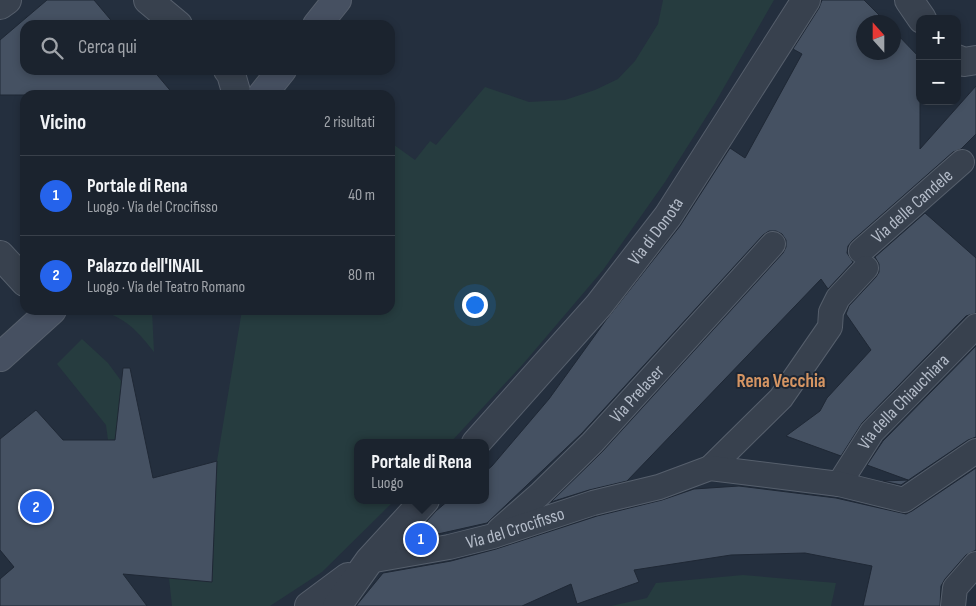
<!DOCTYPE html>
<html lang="it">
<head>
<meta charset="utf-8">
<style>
  :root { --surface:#1b232e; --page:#282f3a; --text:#f1f3f6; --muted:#a0a4aa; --line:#39404a; --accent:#2563eb }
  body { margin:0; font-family:"Sofia Sans Condensed",sans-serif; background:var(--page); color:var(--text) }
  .controls { position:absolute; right:15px; top:15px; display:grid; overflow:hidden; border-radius:10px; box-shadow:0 2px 8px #0003 }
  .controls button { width:45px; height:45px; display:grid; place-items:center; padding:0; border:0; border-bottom:1px solid var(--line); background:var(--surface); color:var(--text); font:25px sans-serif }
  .compass { position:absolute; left:856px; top:15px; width:45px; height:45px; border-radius:50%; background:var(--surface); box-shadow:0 2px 8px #0003; rotate:339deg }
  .you { position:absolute; left:474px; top:304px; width:18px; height:18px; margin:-12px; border:4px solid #fff; border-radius:50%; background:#1a73e8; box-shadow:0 0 0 8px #1a73e833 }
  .badge { display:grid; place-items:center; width:32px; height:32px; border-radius:50%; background:var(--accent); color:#fff; font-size:16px; font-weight:700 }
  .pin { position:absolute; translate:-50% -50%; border:2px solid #fff; box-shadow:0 1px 5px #0006 }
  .popup { position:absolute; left:354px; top:439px; width:135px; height:65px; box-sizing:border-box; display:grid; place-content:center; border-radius:10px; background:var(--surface); filter:drop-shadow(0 1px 4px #0005); font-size:16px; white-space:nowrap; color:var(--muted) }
  .popup b { font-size:19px; color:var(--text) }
  .popup::after { content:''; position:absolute; left:50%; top:100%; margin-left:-10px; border:10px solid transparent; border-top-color:var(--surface) }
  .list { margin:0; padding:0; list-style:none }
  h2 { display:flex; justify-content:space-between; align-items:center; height:65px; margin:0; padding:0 20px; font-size:21px }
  h2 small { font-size:16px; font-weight:400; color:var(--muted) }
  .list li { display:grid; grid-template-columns:32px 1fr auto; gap:15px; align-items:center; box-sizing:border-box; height:80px; padding:0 20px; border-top:1px solid var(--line) }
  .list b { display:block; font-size:19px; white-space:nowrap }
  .list p { margin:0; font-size:16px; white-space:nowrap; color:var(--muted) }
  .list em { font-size:16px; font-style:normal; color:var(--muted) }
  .icon { flex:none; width:28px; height:28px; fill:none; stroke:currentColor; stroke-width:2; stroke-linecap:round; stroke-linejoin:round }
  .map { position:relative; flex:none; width:976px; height:606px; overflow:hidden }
  .search { position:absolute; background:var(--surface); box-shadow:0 2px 8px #0003; left:20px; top:20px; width:375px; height:55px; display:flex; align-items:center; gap:12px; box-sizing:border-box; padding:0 18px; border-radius:15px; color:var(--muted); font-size:19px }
  .panel { position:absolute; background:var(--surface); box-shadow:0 2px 8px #0003; left:20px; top:90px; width:375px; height:225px; border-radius:15px }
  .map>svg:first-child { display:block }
  .green { fill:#263c3f }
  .building { fill:#455162; stroke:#1f2835 }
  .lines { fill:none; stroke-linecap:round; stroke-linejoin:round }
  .pedestrian-casing { stroke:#565f6c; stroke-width:26 }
  .minor-casing { stroke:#565f6c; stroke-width:30 }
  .secondary-casing { stroke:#565f6c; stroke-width:30 }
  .pedestrian { stroke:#38414e; stroke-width:24 }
  .minor { stroke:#38414e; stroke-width:28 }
  .secondary { stroke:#465061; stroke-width:28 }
  .labels { text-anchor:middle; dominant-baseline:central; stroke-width:4; stroke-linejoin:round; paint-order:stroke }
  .street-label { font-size:18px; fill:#b4bcc9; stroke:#1d2633 }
  .neighbourhood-label { font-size:19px; font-weight:bold; fill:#d59563; stroke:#1d2633 }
</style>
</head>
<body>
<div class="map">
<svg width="976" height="606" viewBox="0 0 976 606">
  <rect width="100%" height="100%" fill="#242f3e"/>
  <path class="green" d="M663,0H774L715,103L665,182L603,270L523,364L450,443H357V500H395L322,572L270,606H172L169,578L212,582L217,461L242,310H390V142L415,160L430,141L436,145L485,87L529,102L565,100L595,90L618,79L635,61L658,24Z
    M110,310H152L154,352C139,333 130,322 108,313Z
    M82,339L108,363L130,393L121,439L108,440L106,425L57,364Z
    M743,575L836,583L831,606H611L647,598L656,583Z"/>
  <path class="building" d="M47,0H94L115,25H25V70H153L174,95H0V40Z
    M822,0H864L886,22H864V52H894V31L920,58V149L976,86V134L961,149L953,152L852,241L848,246L847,253L853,262L828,289L821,279L627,481L589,490L551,502L602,452L783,253L786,247V240L782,234L776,231H769L763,235L582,433L487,523L420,538L416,533L436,511L449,500H485V472L492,466L549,399L606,320L680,226L730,148L745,158L802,54L793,49L819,8Z
    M925,213L976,258V313L966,316L862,423L841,456L786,436L820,411L827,398L871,350L846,314L849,306L876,277L879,272V264L875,257Z
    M976,346V437L968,440L901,485L883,481L908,480L867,465L883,441Z
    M123,368H130L153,478L217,461L212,582L123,574L147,606H0V579L14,567L0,550V439L36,410L63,440H115Z
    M976,468V550L966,555L945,579L941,586L940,606H863L872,566L805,553L731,555L634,570L639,582L577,604L571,584L522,606H356L383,573L451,561L496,549L597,516L662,500L694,489L739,486L836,498L906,514L912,511Z"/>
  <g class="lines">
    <defs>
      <g id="pedestrian">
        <path id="s1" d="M861,251L962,162"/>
        <path d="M710,468L781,398L830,327L831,312L838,298L866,268"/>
        <path id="s2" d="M839,484L872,432L976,326"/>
        <path id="s3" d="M499,530L540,494L592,443L773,244"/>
        <path id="s4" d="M369,561L449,547L493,536L593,503L659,487L710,468L839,484L904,500L976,451"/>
        <path d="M953,606L955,588L976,564"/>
      </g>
      <g id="minor">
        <path d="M148,0L178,25"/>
        <path d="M909,0L922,19"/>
        <path d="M0,5L7,0"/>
        <path d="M957,59L964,62L976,60"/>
        <path d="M228,70L231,74L237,95"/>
        <path d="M0,255L25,282"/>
        <path id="s5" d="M476,443L599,305L668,216L806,0"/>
        <path d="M309,606L348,577"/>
        <path d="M337,606L369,561L425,500"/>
      </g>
      <path id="secondary" d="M317,25L337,0
        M262,95L282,70
        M0,357L52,310"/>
    </defs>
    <use href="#pedestrian" class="pedestrian-casing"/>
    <use href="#minor" class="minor-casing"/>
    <use href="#secondary" class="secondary-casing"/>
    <use href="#pedestrian" class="pedestrian"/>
    <use href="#minor" class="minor"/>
    <use href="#secondary" class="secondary"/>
  </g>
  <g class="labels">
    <g class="street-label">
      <text stroke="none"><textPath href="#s1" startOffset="68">Via delle Candele</textPath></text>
      <text stroke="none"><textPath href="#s5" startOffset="278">Via di Donota</textPath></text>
      <text stroke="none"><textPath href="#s3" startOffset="194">Via Prelaser</textPath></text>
      <text stroke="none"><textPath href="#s2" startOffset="105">Via della Chiauchiara</textPath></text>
      <text stroke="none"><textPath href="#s4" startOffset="150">Via del Crocifisso</textPath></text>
    </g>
    <g class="neighbourhood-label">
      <text x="781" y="381">Rena Vecchia</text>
    </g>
  </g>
</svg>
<div class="controls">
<button>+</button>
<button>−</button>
</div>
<svg class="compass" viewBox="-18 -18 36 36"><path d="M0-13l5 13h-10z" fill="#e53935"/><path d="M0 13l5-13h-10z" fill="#a0a4aa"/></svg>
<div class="you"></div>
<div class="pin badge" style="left:421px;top:539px">1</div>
<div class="popup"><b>Portale di Rena</b>Luogo</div>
<div class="pin badge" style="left:36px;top:507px">2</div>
<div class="search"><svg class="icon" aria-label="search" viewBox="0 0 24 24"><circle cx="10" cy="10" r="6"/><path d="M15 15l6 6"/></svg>Cerca qui</div>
<section class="panel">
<h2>Vicino<small>2 risultati</small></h2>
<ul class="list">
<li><span class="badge">1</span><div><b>Portale di Rena</b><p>Luogo · Via del Crocifisso</p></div><em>40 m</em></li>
<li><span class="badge">2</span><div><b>Palazzo dell'INAIL</b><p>Luogo · Via del Teatro Romano</p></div><em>80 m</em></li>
</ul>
</section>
</div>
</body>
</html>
